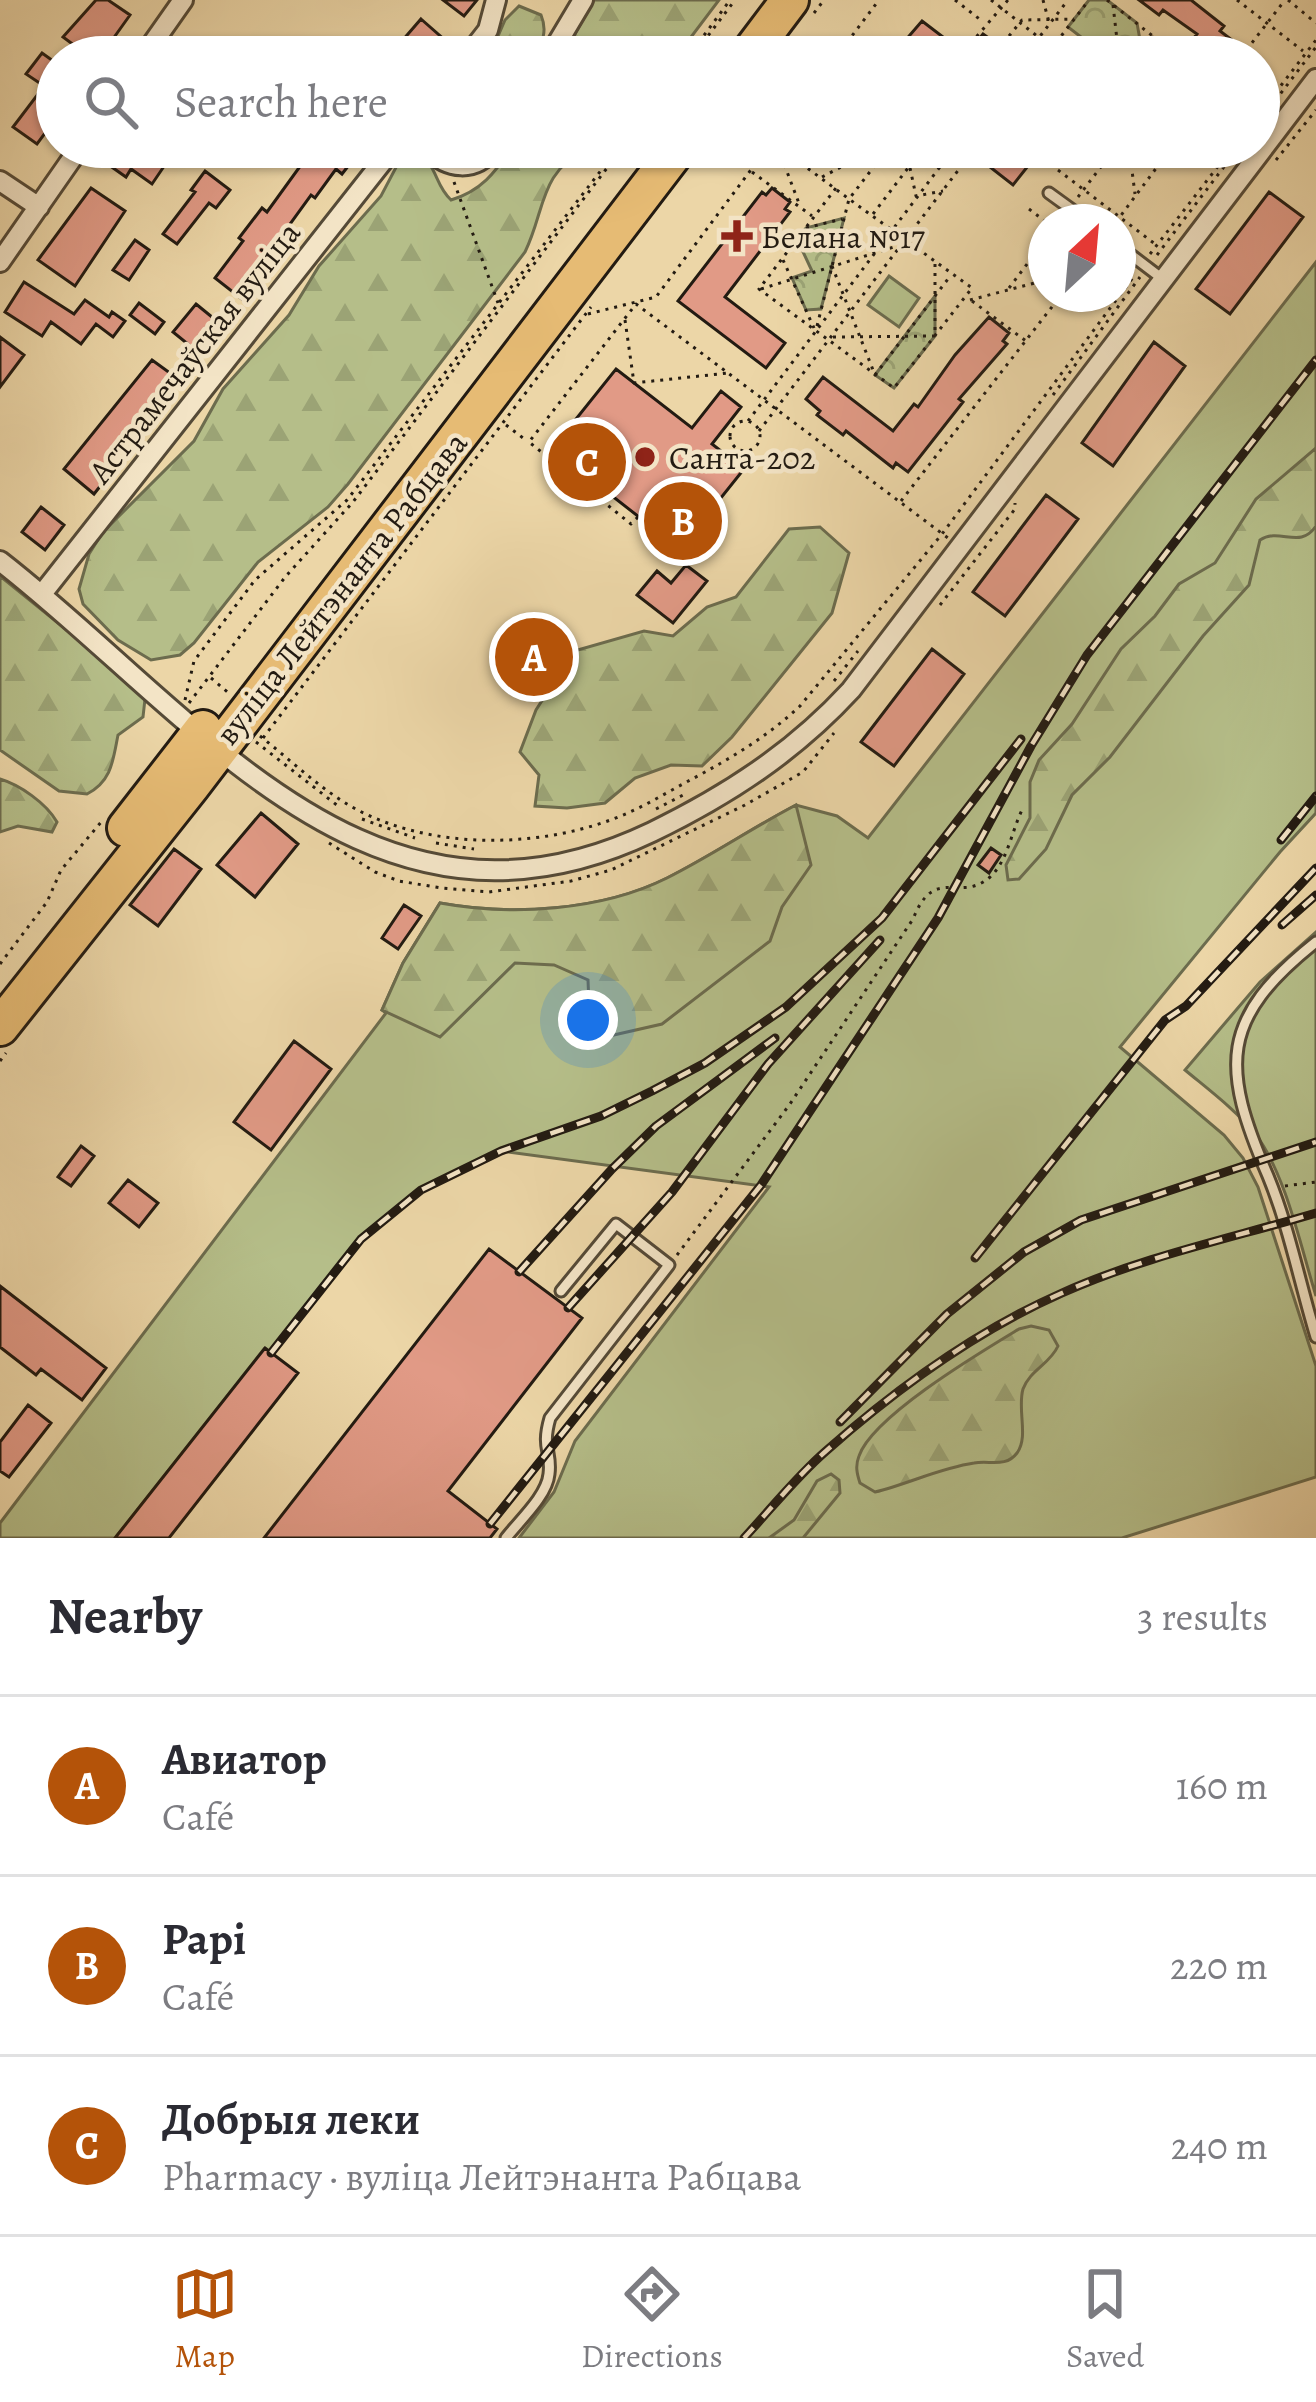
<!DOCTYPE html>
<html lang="en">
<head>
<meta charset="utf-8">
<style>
  :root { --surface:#fff; --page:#f2f2f3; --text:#2b2b33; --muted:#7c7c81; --line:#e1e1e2; --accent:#b45309 }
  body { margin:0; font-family:Alegreya,serif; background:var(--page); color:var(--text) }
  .compass { position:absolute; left:1028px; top:204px; width:108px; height:108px; border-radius:50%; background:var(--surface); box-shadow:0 3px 9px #0004; rotate:26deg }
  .you { position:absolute; left:588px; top:1020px; width:42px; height:42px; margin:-30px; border:9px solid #fff; border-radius:50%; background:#1a73e8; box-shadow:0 0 0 18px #1a73e833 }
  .badge { display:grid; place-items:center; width:78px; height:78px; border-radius:50%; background:var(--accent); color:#fff; font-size:39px; font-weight:700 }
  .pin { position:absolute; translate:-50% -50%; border:6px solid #fff; box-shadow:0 3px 12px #0006 }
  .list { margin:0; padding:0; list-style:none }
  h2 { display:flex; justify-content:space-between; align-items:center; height:156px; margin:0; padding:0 48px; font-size:51px }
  h2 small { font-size:39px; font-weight:400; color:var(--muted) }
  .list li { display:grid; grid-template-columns:78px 1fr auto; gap:36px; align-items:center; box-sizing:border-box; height:180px; padding:0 48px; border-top:3px solid var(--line) }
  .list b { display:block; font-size:45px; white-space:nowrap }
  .list p { margin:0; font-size:39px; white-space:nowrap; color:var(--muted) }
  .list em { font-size:39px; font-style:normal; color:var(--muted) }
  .icon { flex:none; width:66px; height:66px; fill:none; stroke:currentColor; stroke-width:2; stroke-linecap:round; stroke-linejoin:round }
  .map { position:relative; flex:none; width:1316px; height:1538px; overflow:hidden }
  .search { position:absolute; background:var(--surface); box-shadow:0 3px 9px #0004; left:36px; right:36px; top:36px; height:132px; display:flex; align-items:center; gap:30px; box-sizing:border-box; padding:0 42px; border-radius:66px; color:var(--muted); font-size:45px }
  .sheet { height:696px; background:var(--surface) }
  nav { display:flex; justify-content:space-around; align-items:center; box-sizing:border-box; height:168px; border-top:3px solid var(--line); background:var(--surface); font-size:33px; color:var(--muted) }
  nav a { display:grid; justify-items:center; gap:6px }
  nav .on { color:var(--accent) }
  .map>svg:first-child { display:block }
  .grass { fill:#b5be89; stroke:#6c6c4e; stroke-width:3 }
  .forest { fill:url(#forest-firs); stroke:#6c6c4e; stroke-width:3 }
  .park { fill:url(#park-crowns); stroke:#6c6c4e; stroke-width:3 }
  .building { fill:#e19a86; stroke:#231b12; stroke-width:3 }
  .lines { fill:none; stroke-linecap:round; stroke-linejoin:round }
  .lane-casing { stroke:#554a37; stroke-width:15 }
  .street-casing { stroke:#554a37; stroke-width:24 }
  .highway-casing { stroke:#231b12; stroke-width:42 }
  .path { stroke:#231b12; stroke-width:3; stroke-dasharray:3 6; stroke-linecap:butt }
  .lane { stroke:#f3e4c6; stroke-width:9 }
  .street { stroke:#f3e4c6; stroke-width:18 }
  .highway { stroke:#e6bb74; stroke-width:36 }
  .rail-casing { stroke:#231b12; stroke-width:9 }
  .rail { stroke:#f3e4c6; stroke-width:4.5; stroke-dasharray:14; stroke-linecap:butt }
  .poi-dot { fill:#8f2418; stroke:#f3e4c6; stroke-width:4.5 }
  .labels { text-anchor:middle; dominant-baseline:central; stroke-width:9; stroke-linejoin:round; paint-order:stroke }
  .poi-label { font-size:33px; fill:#231b12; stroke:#f3e4c6; text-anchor:start }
  .street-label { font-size:33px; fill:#231b12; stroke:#f3e4c6 }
</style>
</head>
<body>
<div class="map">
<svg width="1316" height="1538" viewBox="0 0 1316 1538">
  <defs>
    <pattern id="forest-firs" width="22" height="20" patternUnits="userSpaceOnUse" patternTransform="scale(3)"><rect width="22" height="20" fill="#b5be89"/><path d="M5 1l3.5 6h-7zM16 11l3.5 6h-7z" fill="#9ba375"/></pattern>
    <pattern id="park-crowns" width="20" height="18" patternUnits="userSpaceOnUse" patternTransform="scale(3)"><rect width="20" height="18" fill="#b5be89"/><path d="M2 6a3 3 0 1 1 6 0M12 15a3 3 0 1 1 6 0" fill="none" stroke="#9ba375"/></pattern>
  </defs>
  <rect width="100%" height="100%" fill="#ecd6a7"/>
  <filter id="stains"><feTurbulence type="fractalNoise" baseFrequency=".00167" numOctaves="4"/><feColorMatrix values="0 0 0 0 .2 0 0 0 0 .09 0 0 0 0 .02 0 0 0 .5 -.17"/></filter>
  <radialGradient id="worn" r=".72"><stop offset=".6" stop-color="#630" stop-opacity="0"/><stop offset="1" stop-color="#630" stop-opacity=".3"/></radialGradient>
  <path class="grass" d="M1316,262V813L1280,852L1120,1047L1224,1135L1243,1158L1258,1187L1316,1366V1477L1122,1538H519L554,1492L575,1441L769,1187L501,1151L421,1190L361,1239L271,1353L264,1349L115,1538H0V1523L386,1013L382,1010L403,963L440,903C511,916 601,911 667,878C711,856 752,828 796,805L837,816L868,838Z
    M889,276L919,298L899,327L868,305Z
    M1316,932V1296C1301,1248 1286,1175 1256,1135C1236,1110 1209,1090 1185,1070L1260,982Z"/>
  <path class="forest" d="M594,0H719L676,57H562Z
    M519,6L541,15C548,32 542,42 534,57H489L505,20Z
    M512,147H588C538,174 546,209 525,252L348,484L328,507L258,562L194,643L180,655L151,660L118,640L83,604L79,589L89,554L103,532L194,441L223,389L289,315L319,266L381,196L402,156L415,152C439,165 433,183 451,200C481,191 495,173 512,147Z
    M1316,448V526C1300,550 1280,527 1260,540L1249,585L1203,636L1110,757L1072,795L1046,849L1019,879L1008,880L1006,865L1030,818V782L1039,760L1072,724L1121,649L1155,616L1179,584L1215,563L1256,499Z
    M820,527L849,553L832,613L732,737L702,766L671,765L635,778L605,803L567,808L535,806L539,775L520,752L536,710L574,651L644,631L673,636L707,607L736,597L789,529Z
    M0,576L126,678L145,699L143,717L118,735C113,760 112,781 87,794L59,791L0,750Z
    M0,779C20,785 46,803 57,822L52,832L18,826L0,832Z
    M796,805L811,865L782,907L770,941L662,1024L605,1037L589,1005L588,980L554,965L515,963L440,1037L382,1010L403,963L440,903C511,916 601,911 667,878C711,856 752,828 796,805Z
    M1031,1326L1049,1330L1058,1346C1050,1364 1030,1370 1023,1389C1017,1409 1029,1437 1017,1453C1006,1468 989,1460 974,1463C940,1468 908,1484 875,1492L860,1483C857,1474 855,1466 859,1456C873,1416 981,1352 1019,1329Z
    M831,1474L839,1480L840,1493L803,1538H769L794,1520L817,1481Z"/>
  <path class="park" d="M1089,0H1107L1137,23L1143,57H1119L1117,42L1090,44L1068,27Z
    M844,218L821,309L806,310L792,278L812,271L797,239L806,228Z
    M935,296V336L894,388L875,375Z"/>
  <path class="building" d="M96,0H108L130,15L100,57H90L63,37Z
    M443,0H477L464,16Z
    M1139,0H1191L1224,26L1220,31L1232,40L1220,57H1179L1197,34L1163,10L1159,15Z
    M421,19L447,42L434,57H405L395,49Z
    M922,21L947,40L935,57H891Z
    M983,34L1015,57H979L970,50Z
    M188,40L214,57H178Z
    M42,53L56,63L41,84L26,74Z
    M38,94L57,108V117L37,144L13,127Z
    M103,147H157L171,156L152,184L131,169L126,177L96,156Z
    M314,147H363L342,174L336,169L315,198L311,195L256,271L262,275L243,300L215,278L243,241L239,238L262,208L267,212Z
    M1005,148L1028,166L1013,185L990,167Z
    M205,171L230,190L216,208L209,203L177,244L163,234L195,192L191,190Z
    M91,188L125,211L75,286L38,260Z
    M772,188L790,202L785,209L790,212L725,297L785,343L766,368L678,301L762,192L766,195Z
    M1269,192L1303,217L1230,314L1196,289Z
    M135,240L149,250L129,280L113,270Z
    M24,282L74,314L85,300L109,317L112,312L125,321L113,337L96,324L81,344L51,322L42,336L5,312Z
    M139,303L164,322L155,334L130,315Z
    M196,304L223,326L200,354L173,332Z
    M989,317L1009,333L1003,341L1007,344L959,399L963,402L908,472L896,463L893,468L846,431L843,435L817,415L820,411L806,399L823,377L893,431L914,404L918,407L955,355Z
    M0,337L24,355L0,387Z
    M1154,342L1185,366L1113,466L1082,443Z
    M152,360L181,381L163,404L158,400L111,462L116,466L94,494L64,469Z
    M616,369L692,428L721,391L741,407L712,444L744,469L680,549L552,449Z
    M1046,495L1078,519L1005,616L973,592Z
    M41,507L64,525L45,550L22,532Z
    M686,565L707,581L673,623L637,595L657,571L671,583Z
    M539,622L565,642L525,693L499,673Z
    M932,649L964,674L894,766L861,742Z
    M261,813L298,844L255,897L217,865Z
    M991,848L1001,855L989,873L978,865Z
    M174,849L201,869L158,926L130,905Z
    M404,905L421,916L398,949L382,938Z
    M294,1041L331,1069L271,1150L234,1122Z
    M81,1146L94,1156L71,1186L58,1177Z
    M128,1180L158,1203L139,1227L109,1203Z
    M489,1249L582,1318L448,1491L497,1529L490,1538H264Z
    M0,1286L106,1368L82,1400L41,1369L36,1375L0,1347Z
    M265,1348L298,1373L169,1538H115Z
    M28,1405L51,1423L9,1477L0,1471V1442Z"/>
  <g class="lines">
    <defs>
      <path id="lane" d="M1049,193L1089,222
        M1118,245L1164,280
        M1316,942C1219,1019 1221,1067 1268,1176C1289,1227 1300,1284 1316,1337
        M506,1538C519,1521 547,1496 549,1474C552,1451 541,1449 550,1418L669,1265L616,1224L561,1291"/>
      <path id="street" d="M143,57L183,0
        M467,57L488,30L496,0
        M549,57L583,0
        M425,147C448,170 475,173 495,147
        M0,181L39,207
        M0,262L80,147
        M0,561C196,713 370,967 652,832C728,795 794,752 851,690L1316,79
        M42,594L394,147"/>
      <path id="highway" d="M747,57L790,0
        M126,828L203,729
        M0,1027L191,786L679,147"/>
    </defs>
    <use href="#lane" class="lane-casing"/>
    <use href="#street" class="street-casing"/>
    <use href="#highway" class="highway-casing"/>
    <path class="path" d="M955,0L982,21
      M991,0L1064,57
      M1043,0L1049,22
      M1107,0L1159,41L1148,57
      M1237,0L1303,51
      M1288,0L1316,23
      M1113,5L1119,57
      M814,13L824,0
      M1052,48L1154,37
      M688,57L730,0
      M692,57L735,0
      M836,57L879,0
      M959,57L1008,0
      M992,57L1022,20L1074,19
      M1024,57L1068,0
      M1045,57L1089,0
      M1241,57L1285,0
      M1259,114L1316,40
      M1259,122L1316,47
      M779,147L849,199L972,288L894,388L759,289L836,188
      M1129,147L1135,194
      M778,148L800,206
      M1276,160L1316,110
      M910,168L916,196L943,191
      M1058,170L1155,244
      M752,172L812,216
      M822,177L879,147
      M454,182L498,303
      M1078,197L1116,147
      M1029,209L1046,222
      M873,214L924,147
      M1116,222L1172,147
      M806,228L842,219
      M1150,254L1233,147
      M1157,255L1239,147
      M783,260L814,328
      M832,266L875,375L951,275
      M1118,277L1126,284
      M1009,288L1046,239
      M761,289L900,245
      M970,300L1046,280
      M972,301L1026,341
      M588,314L656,297L768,147
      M625,320L634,383L728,373
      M817,326L849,199L889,147
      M833,337L935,336V261
      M1053,395L1140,277
      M748,421L955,147
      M730 436a15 15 0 1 1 30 0a15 15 0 1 1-30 0Z
      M506,425L527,441
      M759,431L976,147
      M901,501L1062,294
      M638,517L631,524L529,442L636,304L948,538
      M940,605L1015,509V503
      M211,678L231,695
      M834,681L858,651
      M185,700L194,661L255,580L347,500L619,147
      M189,703L286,576L353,502L623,147
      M260,736C288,758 316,785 347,804C427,852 546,850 630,812C652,802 673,789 694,778C733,757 768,736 800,706L942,534L1134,276
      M263,738L591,307
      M256,742L338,806
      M656,809L685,794
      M362,819L415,838
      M329,843L375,872L399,881L441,888L489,892L571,881L611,870L745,805L803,772L834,733
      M436,843L474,849
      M0,964L47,902L61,870L102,821
      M0,1061L6,1053
      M1285,1186L1316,1182
      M677,1255L790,1104L913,919C935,864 959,904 990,877C1008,861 1012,829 1023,808"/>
    <use href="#lane" class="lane"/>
    <use href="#street" class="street"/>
    <use href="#highway" class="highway"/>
    <defs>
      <path id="rail" d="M1281,840L1316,796
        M1282,925L1316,895
        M975,1258L1165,1020L1186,1006L1316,868
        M519,1272L612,1169L656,1126L775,1038
        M568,1308L672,1192L768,1064L880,940
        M271,1353L361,1239L421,1190L501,1151L601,1116L652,1091L705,1063L786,1007L882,918L1021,739
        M840,1422L947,1314L1024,1252L1081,1220L1316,1142
        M490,1524L761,1185L938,918L1031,746L1087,655L1316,360
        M744,1538C771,1509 796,1477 826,1451C896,1389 976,1331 1062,1293C1142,1257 1232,1238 1316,1213"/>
    </defs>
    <use href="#rail" class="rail-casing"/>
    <use href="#rail" class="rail"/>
  </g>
  <g class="poi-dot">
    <path d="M731 218h12v12h12v12h-12v12h-12v-12h-12v-12h12z"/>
    <circle cx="645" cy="457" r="12"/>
  </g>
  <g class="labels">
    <g class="poi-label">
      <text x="761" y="236">Белана №17</text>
      <text x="669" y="457">Санта-202</text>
    </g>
    <g class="street-label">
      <text transform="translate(194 352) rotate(-52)">Астрамечаўская вуліца</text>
      <text transform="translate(341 588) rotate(-52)">вуліца Лейтэнанта Рабцава</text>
    </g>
  </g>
  <rect width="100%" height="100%" filter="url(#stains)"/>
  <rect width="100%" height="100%" fill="url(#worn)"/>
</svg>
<svg class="compass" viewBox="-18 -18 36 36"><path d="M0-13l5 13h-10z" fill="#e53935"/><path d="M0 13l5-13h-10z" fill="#7c7c81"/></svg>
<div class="you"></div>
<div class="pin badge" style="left:534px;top:657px">A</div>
<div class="pin badge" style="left:683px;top:521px">B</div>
<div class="pin badge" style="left:587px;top:462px">C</div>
<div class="search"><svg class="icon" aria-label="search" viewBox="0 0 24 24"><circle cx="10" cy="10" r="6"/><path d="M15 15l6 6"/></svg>Search here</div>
</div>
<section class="sheet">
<h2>Nearby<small>3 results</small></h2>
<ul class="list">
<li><span class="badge">A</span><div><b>Авиатор</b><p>Café</p></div><em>160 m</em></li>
<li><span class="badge">B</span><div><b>Papi</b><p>Café</p></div><em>220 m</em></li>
<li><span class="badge">C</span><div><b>Добрыя леки</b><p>Pharmacy · вуліца Лейтэнанта Рабцава</p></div><em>240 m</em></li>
</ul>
</section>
<nav>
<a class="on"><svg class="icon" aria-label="map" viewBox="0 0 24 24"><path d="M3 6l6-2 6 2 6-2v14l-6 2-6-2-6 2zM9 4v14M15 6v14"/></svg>Map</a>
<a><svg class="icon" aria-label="directions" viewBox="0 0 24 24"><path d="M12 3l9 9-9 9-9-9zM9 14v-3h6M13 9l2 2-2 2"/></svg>Directions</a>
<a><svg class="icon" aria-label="saved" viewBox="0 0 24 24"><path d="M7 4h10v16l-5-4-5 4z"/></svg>Saved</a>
</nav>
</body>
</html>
